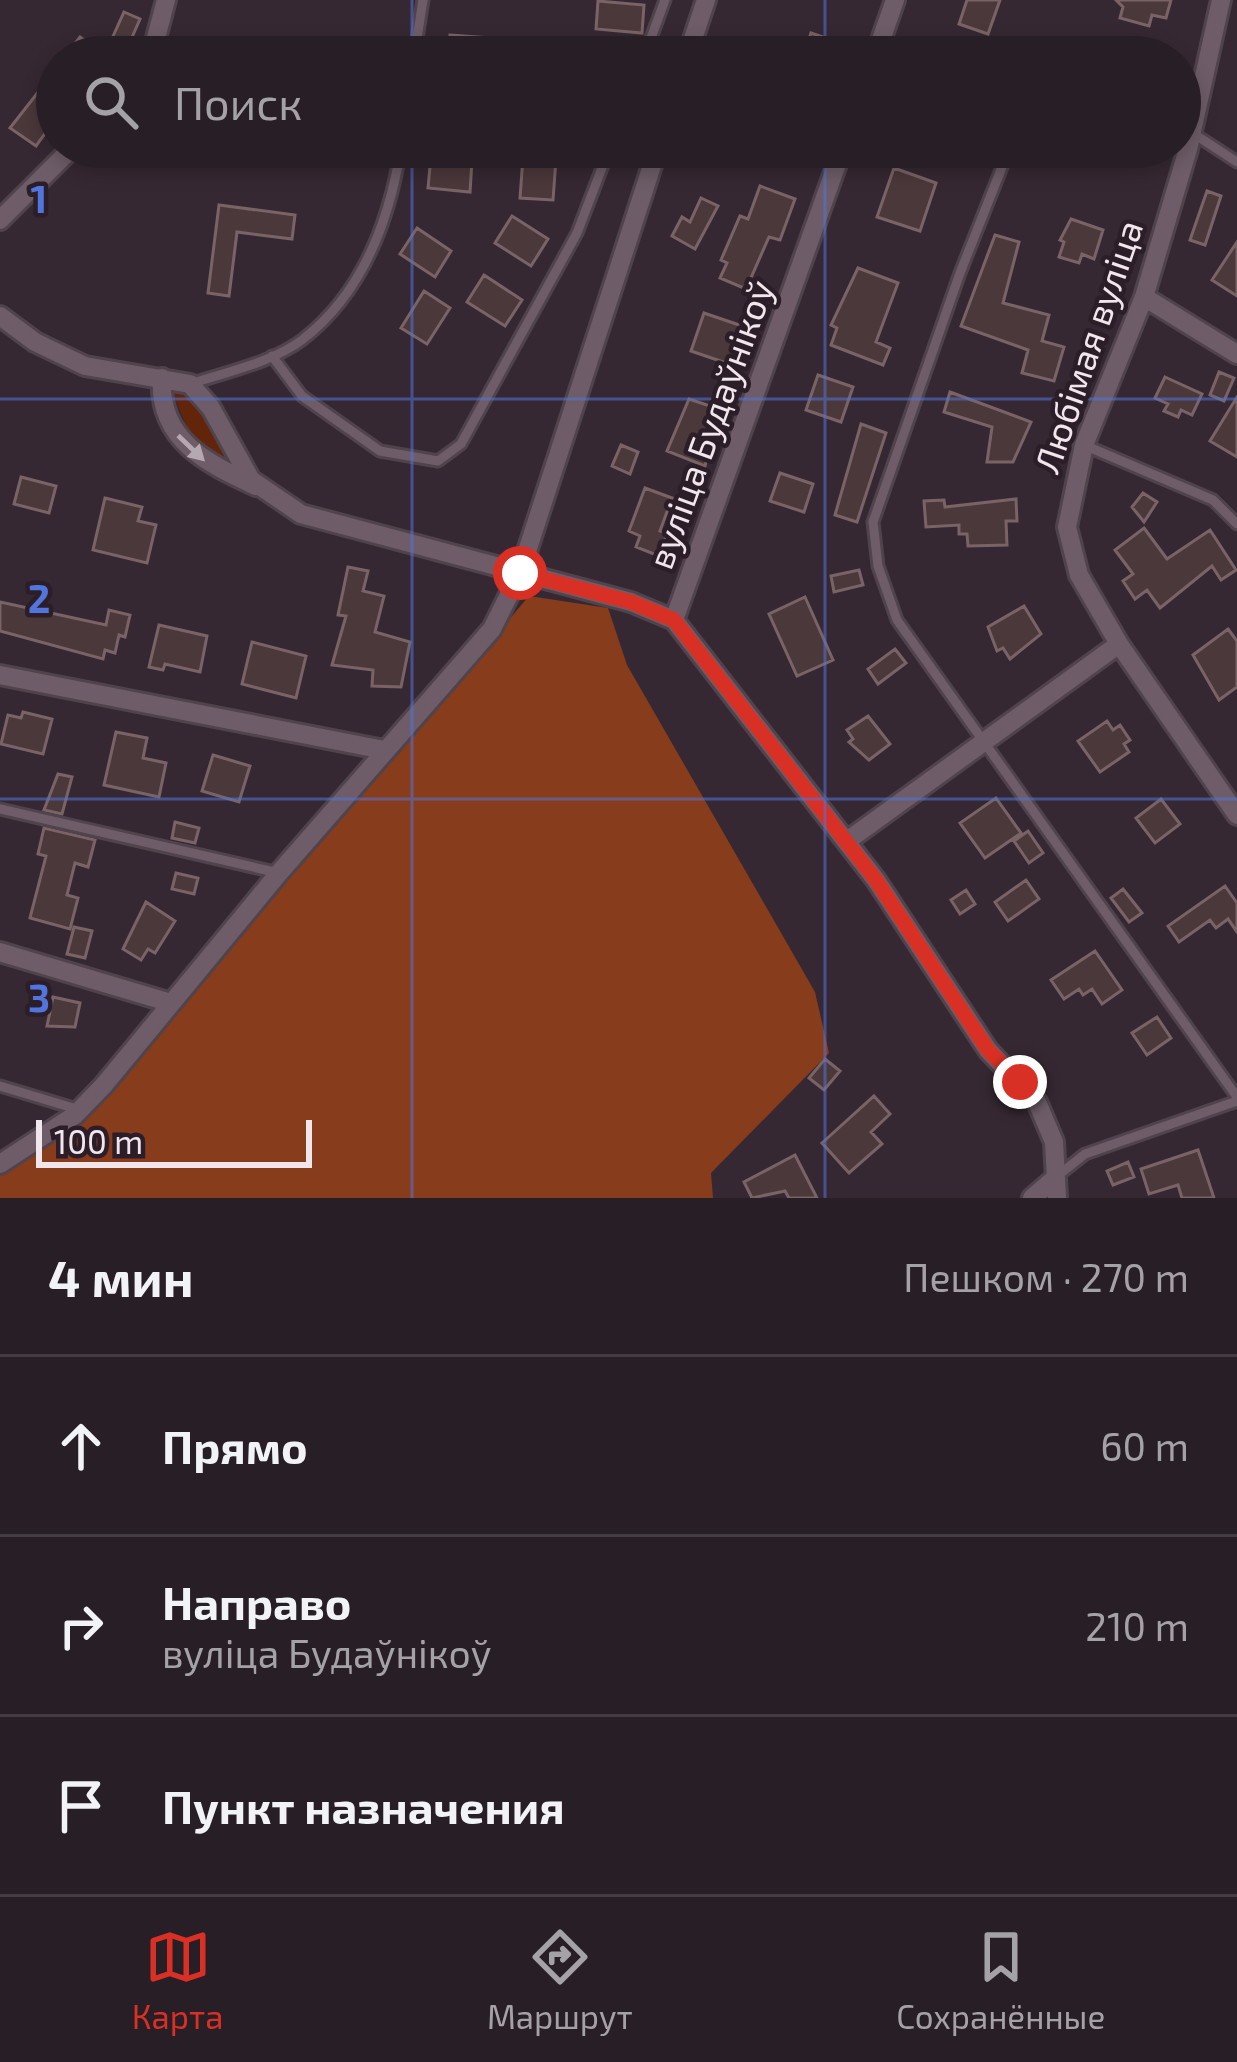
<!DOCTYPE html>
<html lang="ru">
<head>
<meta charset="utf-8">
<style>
  :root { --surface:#281e26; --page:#342b32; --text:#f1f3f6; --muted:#a5a2a7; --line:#443c43; --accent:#d93025 }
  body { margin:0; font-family:"Exo 2",sans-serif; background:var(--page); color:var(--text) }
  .scale { position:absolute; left:36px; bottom:30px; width:276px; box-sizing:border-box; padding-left:12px; border:6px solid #f0e6ec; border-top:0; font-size:33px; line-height:42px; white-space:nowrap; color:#f0e6ec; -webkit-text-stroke:9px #2c1e28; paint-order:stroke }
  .stop { position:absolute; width:36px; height:36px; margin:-27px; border:9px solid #d93025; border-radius:50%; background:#fff }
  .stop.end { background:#d93025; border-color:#fff; box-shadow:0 3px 12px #0008 }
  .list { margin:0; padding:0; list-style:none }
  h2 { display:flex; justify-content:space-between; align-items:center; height:156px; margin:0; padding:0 48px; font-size:51px }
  h2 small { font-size:39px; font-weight:400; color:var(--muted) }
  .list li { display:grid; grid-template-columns:78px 1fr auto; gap:36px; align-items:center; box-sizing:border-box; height:180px; padding:0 48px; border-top:3px solid var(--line) }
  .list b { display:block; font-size:45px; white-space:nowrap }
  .list p { margin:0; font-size:39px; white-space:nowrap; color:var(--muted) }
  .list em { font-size:39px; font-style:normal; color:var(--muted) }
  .icon { flex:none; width:66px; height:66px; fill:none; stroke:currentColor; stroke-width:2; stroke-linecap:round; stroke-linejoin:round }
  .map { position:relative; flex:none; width:1237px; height:1198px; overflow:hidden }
  .search { position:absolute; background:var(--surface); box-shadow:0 6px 18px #0003; left:36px; right:36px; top:36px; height:132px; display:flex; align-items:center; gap:30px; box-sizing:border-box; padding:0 42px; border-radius:66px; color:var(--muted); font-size:45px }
  .sheet { height:696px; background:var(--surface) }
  nav { display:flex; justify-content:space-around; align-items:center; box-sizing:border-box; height:168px; border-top:3px solid var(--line); background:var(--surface); font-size:33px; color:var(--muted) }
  nav a { display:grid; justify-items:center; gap:6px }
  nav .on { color:var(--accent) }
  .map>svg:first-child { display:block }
  .green { fill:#632509 }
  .forest { fill:#873c1c }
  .building { fill:#4b383a; stroke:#796366; stroke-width:3 }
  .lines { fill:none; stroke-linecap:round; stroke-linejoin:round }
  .service-casing { stroke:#50434c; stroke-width:15 }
  .minor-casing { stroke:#50434c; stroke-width:24 }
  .service { stroke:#6e5d68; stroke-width:9 }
  .minor { stroke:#6e5d68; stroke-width:18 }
  .oneway { fill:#b6a8b1 }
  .route { stroke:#d93025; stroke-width:15 }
  .grid { fill:none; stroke:#5274dd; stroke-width:3; stroke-opacity:0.55 }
  .labels { text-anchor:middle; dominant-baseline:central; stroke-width:9; stroke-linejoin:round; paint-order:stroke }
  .street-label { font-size:36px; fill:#f0e6ec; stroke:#2c1e28 }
  .grid-label { font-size:39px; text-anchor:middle; font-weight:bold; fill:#5274dd; stroke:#2c1e28; stroke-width:9; stroke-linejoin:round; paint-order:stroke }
</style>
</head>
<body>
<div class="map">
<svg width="1237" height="1198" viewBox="0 0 1237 1198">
  <rect width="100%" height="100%" fill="#362832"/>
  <path class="green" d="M171,388C202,396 214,429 226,456L215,458L189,433Z"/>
  <path class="forest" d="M529,596L608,608L627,665L815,992L829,1053L711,1173L713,1198H0V1175L78,1127Z"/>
  <path class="building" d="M967,0H1000L988,34L959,24Z
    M1116,0H1171L1166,18L1152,15L1149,26L1120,18L1123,7Z
    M598,1L644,5L642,33L596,29Z
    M124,12L140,19L126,51L110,43Z
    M811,33L843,44L839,57H803Z
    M450,35L490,38L489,57H449Z
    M80,37L108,57H65Z
    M551,38L585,41L583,57H549Z
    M57,68V117L36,146L10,128Z
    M431,156L472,160L470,192L428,188Z
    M523,157L556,159L553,200L520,198Z
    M894,168L936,183L920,231L877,217Z
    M760,186L795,199L780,240L769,237L746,289L720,278L727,263L721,260L740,216L748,219Z
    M1207,191L1221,196L1205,245L1190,240Z
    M701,198L718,206L695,249L672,236L682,217L690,222Z
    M219,205L295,215L292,239L237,232L229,296L208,293Z
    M512,216L548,239L531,266L495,243Z
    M1071,219L1103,230L1094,259L1082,254L1079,263L1059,257L1064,242L1060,240Z
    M417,228L451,251L435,277L400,254Z
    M995,235L1019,242L1003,303L1049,315L1042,341L1064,347L1054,381L1022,373L1028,350L961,326Z
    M1237,242V296L1212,280Z
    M858,268L898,283L876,342L890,348L883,365L831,345L837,328L831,325Z
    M484,275L522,300L505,326L467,302Z
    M424,291L450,308L427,344L401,328Z
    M704,313L751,329L738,367L691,351Z
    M1219,372L1234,378L1224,401L1210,395Z
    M818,375L853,387L841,422L806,410Z
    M1165,377L1202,394L1192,415L1181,410L1178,417L1164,411L1168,404L1155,398Z
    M950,392L1031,422L1013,462H987L992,427L944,412Z
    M1237,397V457L1210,441Z
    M689,399L719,409L705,466L667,451Z
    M861,424L886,433L857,522L835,515Z
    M621,445L638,452L630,474L612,466Z
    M780,473L813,484L804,512L770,501Z
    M21,477L56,486L49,513L14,504Z
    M645,488L672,498L660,531L667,534L659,556L636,547L640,536L629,531Z
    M1143,493L1157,502L1144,522L1132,507Z
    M105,498L142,507L138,521L156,525L147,563L93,550Z
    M1016,499L1017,521H1006L1007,545L968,546L967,534H959V525L926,527L924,501L944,500L945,507Z
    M1144,528L1167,559L1210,530L1236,570L1221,580L1212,566L1160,608L1147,590L1135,599L1123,581L1133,574L1115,550Z
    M348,567L368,571L363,591L384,596L375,632L410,642L401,687L372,686L373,670L332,665L346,616L338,615Z
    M859,570L863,585L834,592L831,576Z
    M805,597L833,660L797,676L769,614Z
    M0,602L106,625L109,610L130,615L125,637L119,635L115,653L105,650L103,659L0,631Z
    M1024,606L1041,634L1010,659L1003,648L997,651L988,627Z
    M159,625L207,636L200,672L165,664L163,670L149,667Z
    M1228,629L1237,641V687L1219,700L1193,655Z
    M252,642L306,656L296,698L242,684Z
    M895,649L906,663L878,684L868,669Z
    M23,712L52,719L43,754L1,744L8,715L21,718Z
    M868,716L890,744L869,760L849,742L853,739L847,730Z
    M1107,721L1113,730L1120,725L1130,740L1124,744L1129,752L1100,772L1078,741Z
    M116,732L147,738L143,758L166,763L159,797L104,785Z
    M213,755L250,766L239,802L202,791Z
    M58,774L72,777L62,814L44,810Z
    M996,798L1021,833L985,858L960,823Z
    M1161,799L1180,824L1155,843L1136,818Z
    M175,822L199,828L195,843L172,838Z
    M44,828L95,840L88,867L75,863L67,895L78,898L70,929L30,918L46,856L38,854Z
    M1028,831L1043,853L1029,863L1014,841Z
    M176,873L198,878L194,894L172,889Z
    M1026,880L1039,899L1008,921L995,902Z
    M1225,886L1237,903V932L1228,919L1216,928L1210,920L1179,942L1168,926Z
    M1123,889L1142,913L1129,922L1111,898Z
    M966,890L975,904L960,914L951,900Z
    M146,902L175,921L155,953L148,949L141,960L123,949Z
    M74,927L92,931L85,958L67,954Z
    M1095,951L1122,990L1102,1004L1092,989L1083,995L1079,989L1064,999L1051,980Z
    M53,997L80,1003L75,1027L47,1026Z
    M1157,1017L1171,1038L1147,1055L1132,1033Z
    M825,1059L840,1071L824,1090L809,1078Z
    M874,1096L890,1114L871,1132L882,1144L849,1173L822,1143Z
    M1198,1150L1214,1198H1182L1178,1185L1149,1194L1141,1169Z
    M795,1155L817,1198H789L785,1191L752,1198L744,1182Z
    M1128,1162L1134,1177L1113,1185L1107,1171Z"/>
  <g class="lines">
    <defs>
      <path id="service" d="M414,57L423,0
        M644,57L665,0
        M1191,132L1237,162
        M1010,147L960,273L873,522L878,566L897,620L1237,1097
        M272,356L302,396L380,451L438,461L461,444L577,233L610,147
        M190,384C226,372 271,363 302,340C363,293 390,219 401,147
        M1084,445L1213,500L1237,524
        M0,809L279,873
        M0,1086L80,1110
        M1056,1177L1085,1154L1237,1101"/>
      <path id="minor" d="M1221,0L1188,149L1144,297L1084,445L1067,527L1079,575L1119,644L1237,815
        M151,57L166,0
        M687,57L706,0
        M875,57L895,0
        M0,220L73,147
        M1144,297L1237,354
        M0,316L35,342L85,366L190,384L211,408L251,480L301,514L631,602L674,620L876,880L988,1050L1037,1102L1054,1142L1057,1198
        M162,378C158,440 207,463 256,486
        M674,620L843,147
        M0,675L384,750
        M847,841L1119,644
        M0,952L171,1003
        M0,1164L75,1115L104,1085L279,873L492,629L520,573L658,147
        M1032,1198L1054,1179"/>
    </defs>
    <use href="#service" class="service-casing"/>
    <use href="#minor" class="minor-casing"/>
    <use href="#service" class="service"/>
    <use href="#minor" class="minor"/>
  </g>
  <defs><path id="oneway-solid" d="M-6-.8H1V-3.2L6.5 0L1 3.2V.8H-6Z" transform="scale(3)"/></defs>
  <use class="oneway" href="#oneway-solid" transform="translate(191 448) rotate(44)"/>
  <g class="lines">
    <path class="route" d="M520,573L631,602L674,620L876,880L988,1050L1020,1082"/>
  </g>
  <path class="grid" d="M412,0V57M825,0V57M412,147V1198M825,147V1198M0,399H1237M0,799H1237"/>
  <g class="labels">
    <g class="street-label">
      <text transform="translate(1087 346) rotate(-71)">Любімая вуліца</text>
      <text transform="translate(709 424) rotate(-70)">вуліца Будаўнікоў</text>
    </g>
  </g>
  <g class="grid-label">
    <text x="39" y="213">1</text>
    <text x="39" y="613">2</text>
    <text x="39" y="1012">3</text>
  </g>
</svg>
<div class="scale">100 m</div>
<div class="stop" style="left:520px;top:573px"></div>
<div class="stop end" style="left:1020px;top:1082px"></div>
<div class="search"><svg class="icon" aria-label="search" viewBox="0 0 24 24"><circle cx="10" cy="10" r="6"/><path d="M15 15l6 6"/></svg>Поиск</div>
</div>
<section class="sheet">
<h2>4 мин<small>Пешком · 270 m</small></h2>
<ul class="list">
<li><svg class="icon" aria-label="ahead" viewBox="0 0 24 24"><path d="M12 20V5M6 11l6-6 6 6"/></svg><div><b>Прямо</b></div><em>60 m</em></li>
<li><svg class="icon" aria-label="right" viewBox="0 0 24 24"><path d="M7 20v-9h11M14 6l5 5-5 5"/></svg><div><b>Направо</b><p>вуліца Будаўнікоў</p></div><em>210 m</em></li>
<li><svg class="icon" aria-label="arrive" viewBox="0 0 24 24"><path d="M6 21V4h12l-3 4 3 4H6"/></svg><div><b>Пункт назначения</b></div></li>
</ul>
</section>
<nav>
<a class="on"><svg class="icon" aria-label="map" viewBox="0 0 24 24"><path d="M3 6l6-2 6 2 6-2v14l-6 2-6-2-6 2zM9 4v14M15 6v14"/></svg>Карта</a>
<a><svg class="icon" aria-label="directions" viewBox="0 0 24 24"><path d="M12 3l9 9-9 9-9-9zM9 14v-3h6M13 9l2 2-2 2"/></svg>Маршрут</a>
<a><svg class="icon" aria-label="saved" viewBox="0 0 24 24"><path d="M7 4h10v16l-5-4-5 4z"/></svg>Сохранённые</a>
</nav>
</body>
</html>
